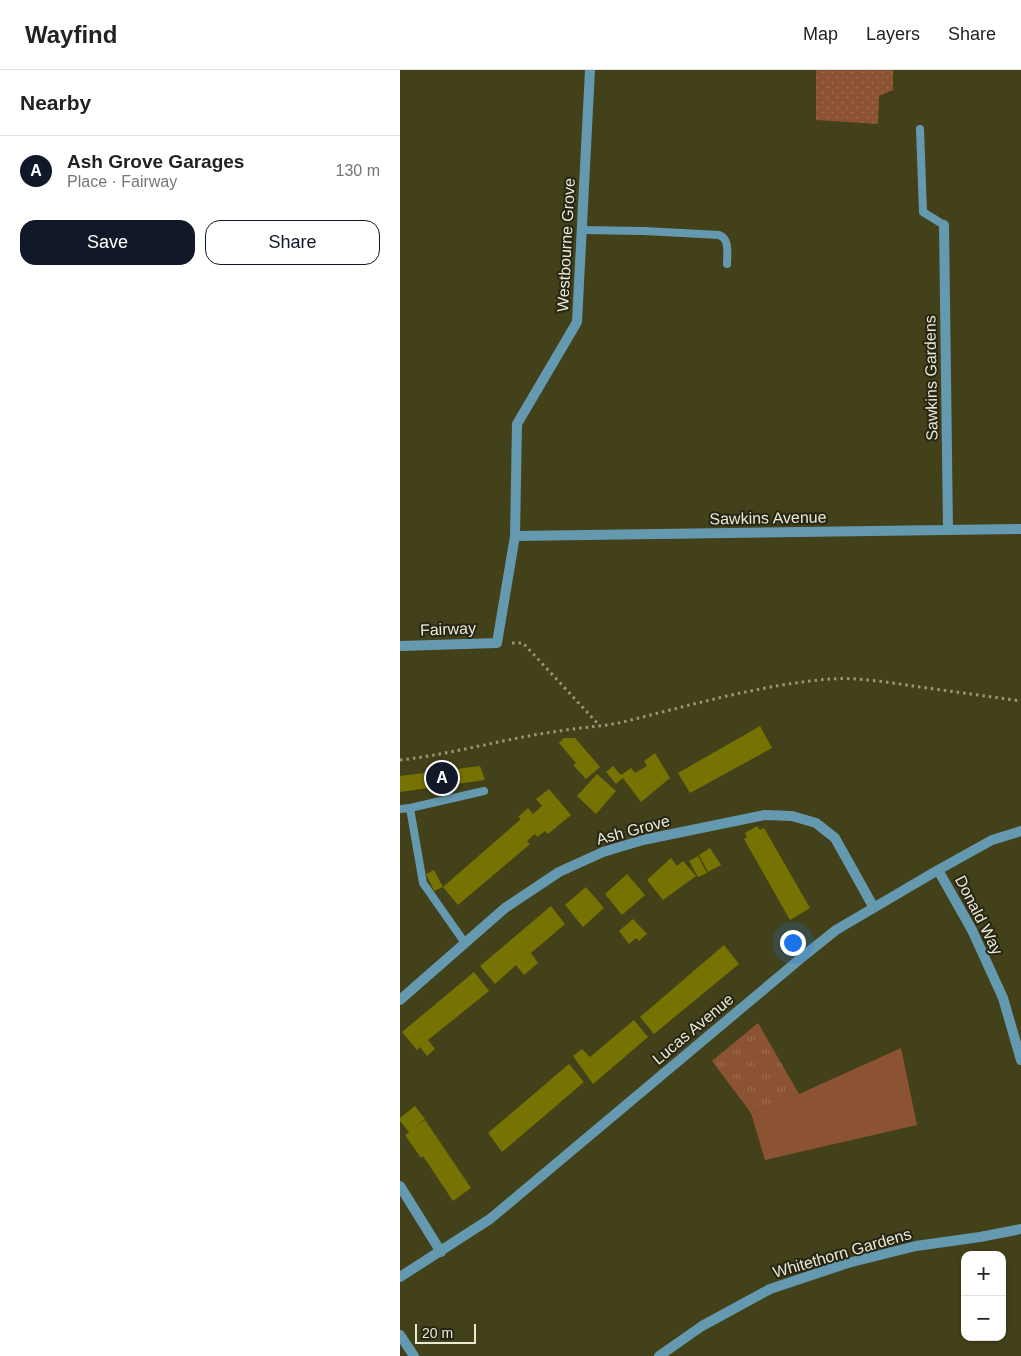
<!DOCTYPE html>
<html lang="en">
<head>
<meta charset="utf-8">
<style>
  :root { --surface:#fff; --page:#f2f2f2; --text:#222; --muted:#767676; --line:#e0e0e0; --accent:#111827 }
  body { margin:0; font-family:Arial,sans-serif; background:var(--page); color:var(--text) }
  .controls { position:absolute; right:15px; bottom:15px; display:grid; overflow:hidden; border-radius:10px; box-shadow:0 1px 4px #0004 }
  .controls button { width:45px; height:45px; display:grid; place-items:center; padding:0; border:0; border-bottom:1px solid var(--line); background:var(--surface); color:var(--text); font:25px sans-serif }
  .scale { position:absolute; left:15px; bottom:12px; width:61px; box-sizing:border-box; padding-left:5px; border:2px solid #eaead4; border-top:0; font-size:14px; line-height:18px; white-space:nowrap; color:#eaead4; -webkit-text-stroke:4px #272615; paint-order:stroke }
  .you { position:absolute; left:392px; top:872px; width:18px; height:18px; margin:-12px; border:4px solid #fff; border-radius:50%; background:#1a73e8; box-shadow:0 0 0 8px #1a73e833 }
  .badge { display:grid; place-items:center; width:32px; height:32px; border-radius:50%; background:var(--accent); color:#fff; font-size:16px; font-weight:700 }
  .pin { position:absolute; translate:-50% -50%; border:2px solid #fff; box-shadow:0 1px 5px #0006 }
  .list { margin:0; padding:0; list-style:none }
  h2 { display:flex; justify-content:space-between; align-items:center; height:65px; margin:0; padding:0 20px; font-size:21px }
  h2 small { font-size:16px; font-weight:400; color:var(--muted) }
  .list li { display:grid; grid-template-columns:32px 1fr auto; gap:15px; align-items:center; box-sizing:border-box; height:70px; padding:0 20px; border-top:1px solid var(--line) }
  .list b { display:block; font-size:19px; white-space:nowrap }
  .list p { margin:0; font-size:16px; white-space:nowrap; color:var(--muted) }
  .list em { font-size:16px; font-style:normal; color:var(--muted) }
  .actions { display:flex; gap:10px; padding:15px 20px }
  .actions a { flex:1; padding:11px 0; border:1px solid var(--accent); border-radius:15px; text-align:center; font-size:18px; color:var(--accent) }
  .actions .main { background:var(--accent); color:#fff }
  .map { position:relative; flex:none; width:621px; height:1286px; overflow:hidden }
  header { display:flex; align-items:center; gap:30px; box-sizing:border-box; height:70px; padding:0 25px; background:var(--surface); border-bottom:1px solid var(--line) }
  header strong { font-size:24px }
  nav { display:flex; gap:28px; margin-inline-start:auto; font-size:18px }
  main { display:flex }
  aside { flex:1; background:var(--surface) }
  .map>svg:first-child { display:block }
  .grass { fill:url(#grass-tufts) }
  .park { fill:#8c5234 }
  .garden { fill:url(#garden-dots) }
  .building { fill:#777302 }
  .lines { fill:none; stroke-linecap:round; stroke-linejoin:round }
  .path { stroke:#989778; stroke-width:3; stroke-dasharray:2.5 4; stroke-linecap:butt }
  .service { stroke:#6599b0; stroke-width:8 }
  .minor { stroke:#6599b0; stroke-width:10 }
  .labels { text-anchor:middle; dominant-baseline:central; stroke-width:4; stroke-linejoin:round; paint-order:stroke }
  .street-label { font-size:16px; fill:#eaead4; stroke:#272615 }
</style>
</head>
<body>
<header>
<strong>Wayfind</strong>
<nav><a>Map</a><a>Layers</a><a>Share</a></nav>
</header>
<main>
<aside>
<h2>Nearby<small></small></h2>
<ul class="list">
<li><span class="badge">A</span><div><b>Ash Grove Garages</b><p>Place · Fairway</p></div><em>130 m</em></li>
</ul>
<div class="actions"><a class="main">Save</a><a>Share</a></div>
</aside>
<div class="map">
<svg width="621" height="1286" viewBox="0 0 621 1286">
  <defs>
    <pattern id="grass-tufts" width="24" height="20" patternUnits="userSpaceOnUse" patternTransform="scale(1.25)"><rect width="24" height="20" fill="#8c5234"/><path d="M3 7l-1-3M5 7V3M7 7l1-3M15 17l-1-3M17 17v-4M19 17l1-3" fill="none" stroke="#9c6b50"/></pattern>
    <pattern id="garden-dots" width="8" height="8" patternUnits="userSpaceOnUse" patternTransform="scale(1.25)"><rect width="8" height="8" fill="#8c5234"/><path d="M2 2h.1M6 6h.1" fill="none" stroke="#9c6b50" stroke-width="1.8" stroke-linecap="round"/></pattern>
  </defs>
  <rect width="100%" height="100%" fill="#424119"/>
  <path class="grass" d="M358,953L399,1024L351,1043L312,991Z"/>
  <path class="park" d="M501,978L517,1055L365,1090L351,1043L399,1024Z"/>
  <path class="garden" d="M416,0H493V20L479,26L478,54L416,50Z"/>
  <path class="building" d="M360,656L372,678L290,723L278,703Z
    M164,668H175L200,697L186,709L173,695L176,693L159,673Z
    M255,683L270,708L241,732L223,708L216,714L206,702L213,696L221,705L231,698L235,703L247,696L244,691Z
    M80,696L85,710L0,722V706Z
    M197,704L216,721L196,744L177,726Z
    M149,719L171,745L148,764L145,761L137,767L135,764L127,771L130,774L58,835L43,817L121,749L118,747L128,738L133,744L142,736L136,729Z
    M357,756L360,760L364,758L410,838L390,850L344,769L347,767L345,763Z
    M310,778L321,795L308,802L299,785Z
    M298,786L307,803L298,807L289,791Z
    M271,788L277,796L283,791L296,806L263,830L247,810Z
    M34,800L43,817L34,821L26,804Z
    M227,804L245,825L222,845L205,824Z
    M186,817L204,838L183,857L165,835Z
    M151,836L165,854L131,883L138,893L124,905L116,895L95,914L80,896Z
    M233,849L247,864L239,871L236,868L229,874L219,861Z
    M324,875L339,894L254,964L240,947Z
    M74,902L89,921L28,970L35,979L27,986L20,977L17,980L2,962Z
    M234,950L248,967L193,1014L173,986L182,979L190,987Z
    M169,994L184,1012L102,1082L88,1063Z
    M15,1036L25,1049L15,1057L25,1050L71,1118L53,1131L23,1086L21,1088L5,1065L9,1062L0,1051V1048Z"/>
  <g class="lines">
    <path class="path" d="M112,573H123L200,656
      M0,690C54,684 106,668 160,661C181,657 202,657 223,652C291,635 359,615 430,609C457,607 486,612 513,616C549,621 585,626 621,631"/>
    <path class="service" d="M520,59L523,142L544,155
      M182,160L244,161L319,165C330,169 327,183 327,194
      M0,739L10,738
      M65,873L23,813L10,738L84,721"/>
    <path class="minor" d="M544,155L548,460
      M115,466L621,459
      M0,576L97,573L115,466L117,354L177,252L190,0
      M538,800L572,860L603,928L621,990
      M0,930L105,838L159,802L203,782L243,770L365,745L392,746L416,753L435,768L474,838
      M0,1116L41,1182
      M0,1207L90,1149L406,884L436,860L538,800L592,770L621,761
      M0,1265L14,1286
      M259,1286L302,1256L370,1219L448,1193L516,1176L580,1167L621,1159"/>
  </g>
  <g class="labels">
    <g class="street-label">
      <text transform="translate(166 175) rotate(-87)">Westbourne Grove</text>
      <text transform="translate(531 308) rotate(-91)">Sawkins Gardens</text>
      <text transform="translate(368 448) rotate(-1)">Sawkins Avenue</text>
      <text transform="translate(48 559) rotate(-2)">Fairway</text>
      <text transform="translate(233 760) rotate(-15)">Ash Grove</text>
      <text transform="translate(579 845) rotate(63)">Donald Way</text>
      <text transform="translate(293 959) rotate(-40)">Lucas Avenue</text>
      <text transform="translate(442 1183) rotate(-16)">Whitethorn Gardens</text>
    </g>
  </g>
</svg>
<div class="controls">
<button>+</button>
<button>−</button>
</div>
<div class="scale">20 m</div>
<div class="you"></div>
<div class="pin badge" style="left:42px;top:708px">A</div>
</div>
</main>
</body>
</html>
